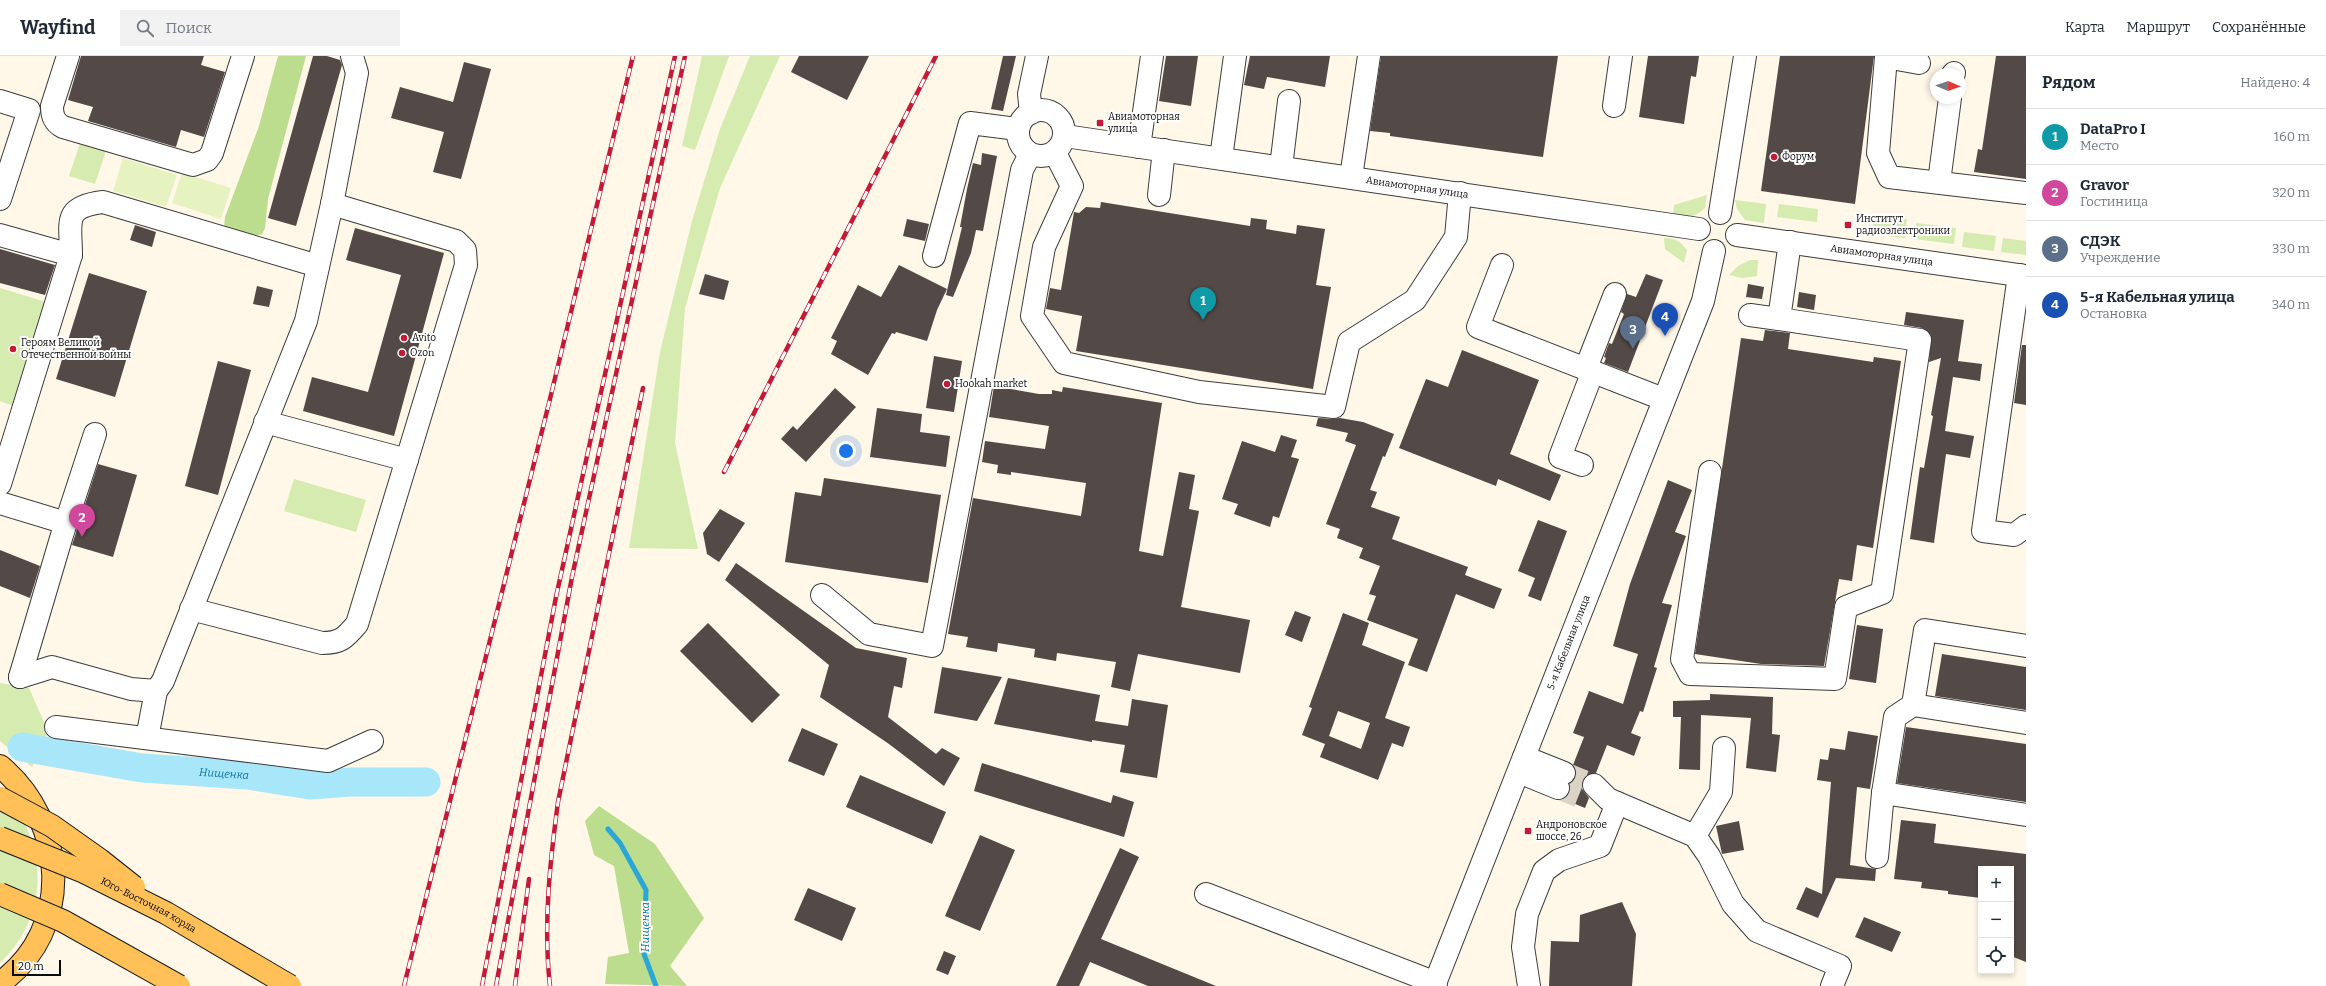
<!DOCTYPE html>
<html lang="ru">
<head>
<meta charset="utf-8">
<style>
  :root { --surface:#fff; --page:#f2f2f3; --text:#1f2937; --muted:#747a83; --line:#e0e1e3; --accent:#111827 }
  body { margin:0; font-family:Bitter,serif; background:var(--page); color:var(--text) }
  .controls { position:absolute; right:12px; bottom:12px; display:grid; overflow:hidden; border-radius:0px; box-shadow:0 2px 6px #0003 }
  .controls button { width:36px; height:36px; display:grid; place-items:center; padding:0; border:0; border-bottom:1px solid var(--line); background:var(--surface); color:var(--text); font:20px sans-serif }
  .compass { position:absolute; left:1930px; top:12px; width:36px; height:36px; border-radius:50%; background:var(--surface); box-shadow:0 2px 6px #0003; rotate:92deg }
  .scale { position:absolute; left:12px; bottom:10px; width:49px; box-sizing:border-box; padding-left:4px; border:2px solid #0a0a0a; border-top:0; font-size:11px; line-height:14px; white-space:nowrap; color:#0a0a0a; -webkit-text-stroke:3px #fff; paint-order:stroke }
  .you { position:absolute; left:846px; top:395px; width:14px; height:14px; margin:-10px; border:3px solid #fff; border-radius:50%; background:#1a73e8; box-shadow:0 0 0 6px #1a73e833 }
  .badge { display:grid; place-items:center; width:26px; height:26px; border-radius:50%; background:var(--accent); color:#fff; font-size:13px; font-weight:700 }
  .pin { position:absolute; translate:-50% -33px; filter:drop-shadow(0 1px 2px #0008) }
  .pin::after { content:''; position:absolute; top:21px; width:14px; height:12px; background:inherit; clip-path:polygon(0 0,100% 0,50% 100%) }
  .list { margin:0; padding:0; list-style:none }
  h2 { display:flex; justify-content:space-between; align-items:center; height:52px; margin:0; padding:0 16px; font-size:17px }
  h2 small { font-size:13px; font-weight:400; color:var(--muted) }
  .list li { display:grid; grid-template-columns:26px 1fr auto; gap:12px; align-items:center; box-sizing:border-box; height:56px; padding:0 16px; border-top:1px solid var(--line) }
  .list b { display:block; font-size:15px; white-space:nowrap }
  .list p { margin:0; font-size:13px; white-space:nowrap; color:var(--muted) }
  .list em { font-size:13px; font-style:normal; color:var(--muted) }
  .icon { flex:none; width:22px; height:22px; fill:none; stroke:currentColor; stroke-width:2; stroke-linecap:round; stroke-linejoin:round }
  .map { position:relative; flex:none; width:2026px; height:930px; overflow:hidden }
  header { display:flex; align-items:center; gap:24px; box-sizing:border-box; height:56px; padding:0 20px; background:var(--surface); border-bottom:1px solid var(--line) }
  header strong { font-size:19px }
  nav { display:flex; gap:22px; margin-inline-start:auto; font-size:14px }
  .search { width:280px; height:36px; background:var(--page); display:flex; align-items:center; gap:10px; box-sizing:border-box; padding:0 14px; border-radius:0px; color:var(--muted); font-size:15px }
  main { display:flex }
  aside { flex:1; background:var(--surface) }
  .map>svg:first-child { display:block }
  .green { fill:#d6ebaf }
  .forest { fill:#bbdd8d }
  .pitch { fill:#e7f2c1 }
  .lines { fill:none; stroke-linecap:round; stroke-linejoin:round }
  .stream { stroke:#2aa7d6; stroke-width:5 }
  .river { stroke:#a8e6fa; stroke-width:29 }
  .building { fill:#534946; fill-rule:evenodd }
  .minor-tunnel { stroke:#dad3c6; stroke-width:22; stroke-dasharray:22 11; stroke-linecap:butt }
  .minor-casing { stroke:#3d3d3d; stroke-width:24 }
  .major-casing { stroke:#1b1b1b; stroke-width:24 }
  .minor { stroke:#fff; stroke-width:22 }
  .major { stroke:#ffc157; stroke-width:22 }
  .rail-casing { stroke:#c21a37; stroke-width:4.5 }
  .rail { stroke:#fff; stroke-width:3; stroke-dasharray:9; stroke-linecap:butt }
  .major-bridge-casing { stroke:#1b1b1b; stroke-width:24; stroke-linecap:butt }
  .major-bridge { stroke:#ffc157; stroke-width:22 }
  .poi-dot { fill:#c21a37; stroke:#fff; stroke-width:1.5 }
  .labels { text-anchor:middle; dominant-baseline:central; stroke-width:4; stroke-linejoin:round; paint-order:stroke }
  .poi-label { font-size:10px; fill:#0a0a0a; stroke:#fff; text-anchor:start }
  .street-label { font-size:10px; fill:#0a0a0a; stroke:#fff }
  .water-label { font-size:11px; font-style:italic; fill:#0d74a2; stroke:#fff }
</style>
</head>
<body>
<header>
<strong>Wayfind</strong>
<div class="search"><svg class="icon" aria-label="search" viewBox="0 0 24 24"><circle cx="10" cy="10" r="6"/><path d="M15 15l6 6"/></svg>Поиск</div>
<nav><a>Карта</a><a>Маршрут</a><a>Сохранённые</a></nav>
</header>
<main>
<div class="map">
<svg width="2026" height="930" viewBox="0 0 2026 930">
  <rect width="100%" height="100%" fill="#fff7e7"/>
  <path class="green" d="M702,0H729L695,94L682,90Z
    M750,0H780L720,132L685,252L675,387L698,493L629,492L660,296L692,165L720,73Z
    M80,87L106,95L95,128L69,120Z
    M1707,139L1705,152C1695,162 1687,161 1673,160L1674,149Z
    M1735,144L1766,148L1764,167L1745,164L1737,153Z
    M1779,148L1818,153L1817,166L1777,161Z
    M1874,159L1907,163L1905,182L1872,178Z
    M1916,167L1956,172L1954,188L1914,183Z
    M1964,176L1996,180L1994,195L1962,191Z
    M1664,182C1675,182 1680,185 1687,194L1684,207L1665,193Z
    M2003,182L2026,185V199L2001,196Z
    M1750,204H1758L1757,220L1742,222L1729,219L1738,210Z
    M0,232L49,247L16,351L0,345Z
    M294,423L366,444L356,476L284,455Z
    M0,627L29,632L48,675L32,711L0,685Z
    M0,731C47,782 53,856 0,907Z"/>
  <path class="forest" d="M278,0H306L268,143L265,172L262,178C252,182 231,180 224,172L225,161L259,70Z
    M599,750L655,788L704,862L670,910L687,930L605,928L608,901L629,897L614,810L594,799L585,765Z"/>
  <path class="pitch" d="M123,102L177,119L166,151L113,135Z
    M182,117L231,132L221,163L172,147Z"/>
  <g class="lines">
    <path class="stream" d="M608,773L620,787L646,834L644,898L656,930"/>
    <path class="river" id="s1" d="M22,691L142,712L247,719L310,729L351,726H426"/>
  </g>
  <path class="building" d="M81,0H204L201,9L225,16L204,81L181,74L176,91L88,65L93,51L68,44Z
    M313,0H327L340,4L342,9L296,170L268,162Z
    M799,0H869L847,44L791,16Z
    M1003,0H1016L1003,55L991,53Z
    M1166,0H1198L1191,50L1159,45Z
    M1250,0H1330L1325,31L1267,21L1264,33L1244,29Z
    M1381,0H1558L1543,101L1390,80V77L1370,75Z
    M1648,0H1699L1696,21L1691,20L1684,68L1639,61Z
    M1780,0H1874L1855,148L1761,135Z
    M1996,0H2026V123L1974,116L1978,93L1982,94Z
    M464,6L491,13L461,123L433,116L444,76L391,62L400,31L453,46Z
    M982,97L997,100L983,175L976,174L971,197L953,241L946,239L962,171H960L967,133L973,107L981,109Z
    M1101,146L1250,170L1251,162L1267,164L1266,173L1296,178L1297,169L1325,173L1316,229L1331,231L1313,333L1076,295L1082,260L1046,253L1050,232L1061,234L1074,156L1079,157L1086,151L1100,152Z
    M907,163L929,168L925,185L903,180Z
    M135,169L156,176L152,191L130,184Z
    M355,172L444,197L394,380L303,355L312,321L368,336L401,219L346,204Z
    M0,193L55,209L45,239L0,227Z
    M899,209L947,233L937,254L927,285L896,276L895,278L892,277L868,319L831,298L837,285L831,282L858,229L881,241Z
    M89,217L147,235L115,341L56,323Z
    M705,218L729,225L724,244L699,238Z
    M1646,218L1663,224L1628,316L1604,307L1606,302L1604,301L1609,287L1612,288L1624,258L1621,256L1627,238L1636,241Z
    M1748,228L1764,231L1762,243L1746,241Z
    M257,230L273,234L269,251L253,248Z
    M1799,236L1816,239L1814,254L1797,251Z
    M1906,256L1964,264L1958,305L1982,308L1980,325L1953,321L1945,375L1974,380L1970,402L1946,398L1934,487L1910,483L1920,411L1924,412L1933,360L1931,359L1941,302L1929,306L1931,279L1922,272L1904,269Z
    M1765,274L1790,277L1788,293L1873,306L1874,301L1901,305L1873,492L1857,489L1852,525L1839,523L1824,610L1761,608L1695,598L1741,282L1763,285Z
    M2022,289H2026V349L2014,347Z
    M1462,294L1539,324L1510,398L1561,419L1550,445L1498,423L1496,430L1399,392L1426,323L1448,331Z
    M934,300L962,305L954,356L926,352Z
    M218,305L251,314L218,439L185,430Z
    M994,330L1039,338H1052V334L1062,336L1063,331L1162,347L1139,495L1163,500L1179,416L1195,419L1189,453L1199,455L1181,551L1250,564L1240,617L1138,598L1130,635L1111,631L1116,606L1057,597L1056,605L1034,601L1035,593L998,587L997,596L966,591L968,581L948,578L973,442L1081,460L1086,427L1011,416V419L997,417L998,409L982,406L985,385L1045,393L1049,370L989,361Z
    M835,332L856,351L806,406L781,383L793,370L797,374Z
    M877,352L922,358L920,376L950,380L946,411L870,401Z
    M1318,362L1333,363L1340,362L1363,366L1394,378L1385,401L1383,400L1370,434L1377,436L1371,451L1400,461L1392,483L1468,511L1465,519L1502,533L1494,553L1456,538L1427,616L1408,609L1418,583L1367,564L1376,540L1369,538L1380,510L1359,502L1363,492L1337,482L1340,473L1326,468L1356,389L1345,385L1348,377L1316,370Z
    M1281,379L1297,384L1291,401L1299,403L1279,462L1273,460L1270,471L1234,458L1238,448L1222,443L1242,385L1275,396Z
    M98,408L137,419L113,501L72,489Z
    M824,422L941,439L928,527L785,506L795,436L821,440Z
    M1668,424L1692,434L1675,476L1686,480L1662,547L1672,549L1654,611L1657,612L1643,656L1640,655L1631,677L1641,681L1634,700L1607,689L1596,717L1585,720L1582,725V733L1589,742L1585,752L1563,743L1569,737V728L1576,721V715L1573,709L1584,681L1573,677L1589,635L1623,648L1638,598L1613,590L1630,528Z
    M720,453L745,467L719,506L707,498L703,477Z
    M1538,464L1567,475L1541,545L1528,540L1535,522L1518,515Z
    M0,494L40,510L30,542L0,530Z
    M736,507L856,592L907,602L902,632L894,630L888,661L936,698L942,692L960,702L944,730L889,688L820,641L829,609L725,524Z
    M1295,555L1311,561L1302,586L1285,579Z
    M1343,557L1369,567L1362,589L1405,606L1385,662L1410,671L1403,691L1392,687L1378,724L1320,701L1325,688L1302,679L1312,652L1309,651ZM1338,655L1370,667L1361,693L1329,680Z
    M708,567L780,639L752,667L680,595Z
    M1857,569L1883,573L1876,627L1849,623Z
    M1942,598L2026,611V654L1935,640Z
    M942,611L1002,621L977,665L934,657Z
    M1008,622L1100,639L1095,665L1128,670L1132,643L1168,649L1157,722L1120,716L1125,689L1092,684V686L994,668Z
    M1710,638L1773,641L1772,678L1780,679L1776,716L1746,712L1751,662L1701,659L1700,714L1679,713L1681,661H1673V645L1710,644Z
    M1906,671L2026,688V746L1897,727Z
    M802,672L838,688L824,720L788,705Z
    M1848,675L1878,680L1870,733L1857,731L1850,809L1876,813L1875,825L1836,822L1818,862L1796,853L1806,831L1822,838L1831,726L1817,724L1820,703L1828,704L1830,692L1845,694Z
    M982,707L1111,747L1113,739L1134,746L1124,781L974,735Z
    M860,719L946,756L932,788L846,751Z
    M1901,764L1936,768L1934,787L2026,798V906L2011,900L2014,846H2011V813H1981V842L1948,838V835L1921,832L1922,826L1894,823Z
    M1739,765L1744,794L1722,798L1716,770Z
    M980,779L1015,794L980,875L945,860Z
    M1120,792L1139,801L1101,883L1216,930H1148L1090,906L1079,930H1056Z
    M808,832L856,852L842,885L794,864Z
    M1622,846L1636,878L1632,930H1549L1551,885L1579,886L1580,859Z
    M1864,861L1901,876L1892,896L1855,881Z
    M944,895L956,900L948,919L936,914Z"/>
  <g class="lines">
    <path class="minor-tunnel" d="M1564,717L1594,729
      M1558,732L1588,744"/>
    <defs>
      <g id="minor">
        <path d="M68,0L52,50C52,60 54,66 63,71L193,109L207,104L212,97L243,0"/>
        <path d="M1919,7L1886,1L1878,97L1889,121L2026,137"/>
        <path d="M1953,18L1954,17"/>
        <path d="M0,45L29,54L0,143"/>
        <path d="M1614,50L1621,0"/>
        <circle cx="1041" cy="77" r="23"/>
        <path d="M1031,57L1029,38L1037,0"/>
        <path id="s2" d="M1065,80L1699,173"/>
        <path d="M1139,91L1152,0"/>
        <path d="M1055,97L1072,130L1044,191L1032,260L1064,307L1199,336L1334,351L1349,286L1415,244L1456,181L1460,137"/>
        <path d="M1221,102L1235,0"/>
        <path d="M1281,111L1289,45"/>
        <path d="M1351,121L1369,0"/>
        <path d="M1939,126L1950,42"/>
        <path d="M1159,139L1164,94"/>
        <path d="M1720,157L1745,0"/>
        <path d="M0,179L71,199"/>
        <path id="s3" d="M1737,179L2026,220"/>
        <path d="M934,200L970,67L1018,73"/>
        <path d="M1502,209L1478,271L1663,343"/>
        <path d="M2019,219L1983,475L2014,479L2026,470"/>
        <path d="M1750,259L1779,263"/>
        <path d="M1586,312L1615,238"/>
        <path d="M265,366L407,404"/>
        <path d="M1582,409L1560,401L1593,315"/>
        <path d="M1710,416L1682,603L1690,618L1835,623L1846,551L1882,537L1920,284L1779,263L1790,186"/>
        <path d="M0,428L71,199C71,166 62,151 103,146L318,210"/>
        <path d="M0,447L66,467"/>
        <path d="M822,539L869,578L932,590L1022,114L1030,98"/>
        <path d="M191,553L322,587C341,587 345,582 357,568L466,209L465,194L456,185L332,148"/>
        <path d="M2026,590L1925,574L1913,649L2026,667"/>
        <path d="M20,621L52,611L131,633L156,635L163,625L306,265L332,148L357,17L352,0"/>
        <path d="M20,621L62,479L95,378"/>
        <path d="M1913,649L1895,661L1883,737L2026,759"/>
        <path d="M56,671L328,705L372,685"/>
        <path d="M147,682L156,635"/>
        <path d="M1524,701L1564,717"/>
        <path d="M1519,716L1558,732"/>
        <path d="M1594,729L1608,743L1695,780L1709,800L1733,848L1757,875L1840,910L1832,930"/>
        <path d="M1695,780L1721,736L1724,692"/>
        <path d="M1877,801L1883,737"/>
        <path d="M1206,838L1436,927"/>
        <path id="s4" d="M1434,930L1703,245L1714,195"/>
        <path d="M1529,930L1523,891L1527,858L1544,815L1559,804L1600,790L1617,747"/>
      </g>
      <path id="major" d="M0,710C67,766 75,873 0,927"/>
    </defs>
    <use href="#minor" class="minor-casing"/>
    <use href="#major" class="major-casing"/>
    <use href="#minor" class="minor"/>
    <use href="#major" class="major"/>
    <defs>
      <path id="rail" d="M724,416L936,0
        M404,930L549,347L633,0
        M482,930L556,541L675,0
        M496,930L572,521L685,0
        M515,930L529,823
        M550,930C543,869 550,806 558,746L643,332"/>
    </defs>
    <use href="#rail" class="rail-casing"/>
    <use href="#rail" class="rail"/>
    <defs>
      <g id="major-bridge">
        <path d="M0,742L52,770L100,804L134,831"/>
        <path id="s5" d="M0,782L82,815L166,857L290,930"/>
        <path d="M0,838L63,865L179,930"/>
      </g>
    </defs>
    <use href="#major-bridge" class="major-bridge-casing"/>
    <use href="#major-bridge" class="major-bridge"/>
  </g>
  <g class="poi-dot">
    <rect x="1096" y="63" width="8" height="8" rx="2"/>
    <circle cx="1774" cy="101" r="4"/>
    <rect x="1844" y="165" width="8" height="8" rx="2"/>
    <circle cx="404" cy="282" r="4"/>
    <circle cx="13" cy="293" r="4"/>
    <circle cx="402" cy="297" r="4"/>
    <circle cx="947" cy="328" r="4"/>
    <rect x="1524" y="771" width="8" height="8" rx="2"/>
  </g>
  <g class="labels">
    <g class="poi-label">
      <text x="1108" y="61">Авиамоторная<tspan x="1108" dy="12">улица</tspan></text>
      <text x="1782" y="101">Форум</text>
      <text x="1856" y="163">Институт<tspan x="1856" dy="12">радиоэлектроники</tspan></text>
      <text x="412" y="282">Avito</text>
      <text x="21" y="287">Героям Великой<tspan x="21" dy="12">Отечественной войны</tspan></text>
      <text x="410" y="297">Ozon</text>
      <text x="955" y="328">Hookah market</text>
      <text x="1536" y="769">Андроновское<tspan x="1536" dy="12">шоссе, 26</tspan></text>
    </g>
    <g class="street-label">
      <text stroke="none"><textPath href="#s2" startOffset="356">Авиамоторная улица</textPath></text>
      <text stroke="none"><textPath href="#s3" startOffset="146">Авиамоторная улица</textPath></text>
      <text stroke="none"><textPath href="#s4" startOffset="369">5-я Кабельная улица</textPath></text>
      <text stroke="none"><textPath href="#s5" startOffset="163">Юго-Восточная хорда</textPath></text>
    </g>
    <g class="water-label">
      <text stroke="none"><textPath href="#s1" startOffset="204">Нищенка</textPath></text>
      <text transform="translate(645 871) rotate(-90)">Нищенка</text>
    </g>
  </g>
</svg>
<div class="controls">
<button>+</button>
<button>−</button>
<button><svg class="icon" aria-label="locate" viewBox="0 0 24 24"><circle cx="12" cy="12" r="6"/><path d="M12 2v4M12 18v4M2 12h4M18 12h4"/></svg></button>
</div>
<svg class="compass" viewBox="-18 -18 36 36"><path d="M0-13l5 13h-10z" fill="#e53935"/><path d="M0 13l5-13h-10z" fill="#747a83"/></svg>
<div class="scale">20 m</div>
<div class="you"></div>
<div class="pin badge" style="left:1203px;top:264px;background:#0f9aa8">1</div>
<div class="pin badge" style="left:82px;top:481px;background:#d1479c">2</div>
<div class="pin badge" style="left:1633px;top:293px;background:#5c6f8a">3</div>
<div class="pin badge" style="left:1665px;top:280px;background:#1a4fb4">4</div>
</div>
<aside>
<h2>Рядом<small>Найдено: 4</small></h2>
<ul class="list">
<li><span class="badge" style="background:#0f9aa8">1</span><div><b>DataPro I</b><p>Место</p></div><em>160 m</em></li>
<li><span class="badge" style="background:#d1479c">2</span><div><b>Gravor</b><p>Гостиница</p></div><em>320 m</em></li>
<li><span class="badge" style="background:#5c6f8a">3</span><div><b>СДЭК</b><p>Учреждение</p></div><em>330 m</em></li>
<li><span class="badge" style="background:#1a4fb4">4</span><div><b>5-я Кабельная улица</b><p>Остановка</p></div><em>340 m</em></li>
</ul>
</aside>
</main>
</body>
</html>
